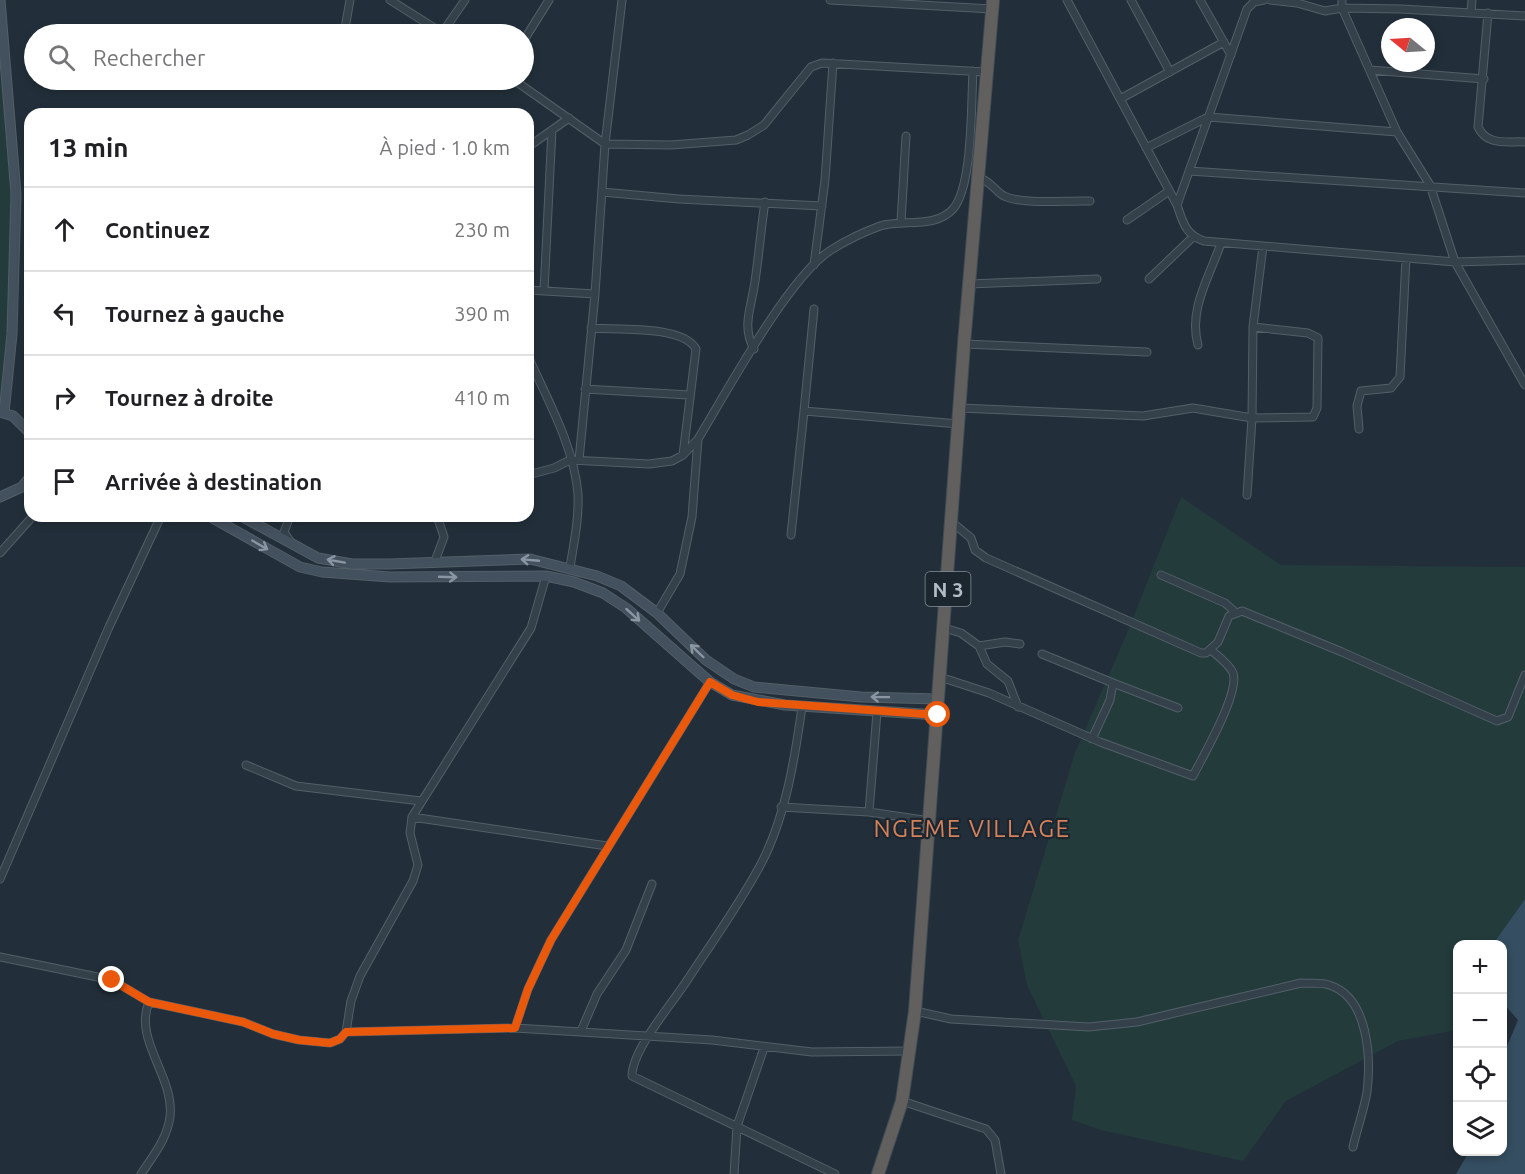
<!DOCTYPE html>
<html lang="fr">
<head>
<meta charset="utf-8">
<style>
  :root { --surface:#fff; --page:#f6f6f6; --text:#202124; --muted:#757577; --line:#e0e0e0 }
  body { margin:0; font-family:Ubuntu,sans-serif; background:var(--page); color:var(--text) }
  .controls { position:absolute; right:18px; bottom:18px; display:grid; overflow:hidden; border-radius:12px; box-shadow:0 3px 9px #0003 }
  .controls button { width:54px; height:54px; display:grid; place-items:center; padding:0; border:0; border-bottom:2px solid var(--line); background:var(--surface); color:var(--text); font:30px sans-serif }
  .compass { position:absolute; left:1381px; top:18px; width:54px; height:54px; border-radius:50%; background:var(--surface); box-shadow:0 3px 9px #0003; rotate:288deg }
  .stop { position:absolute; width:18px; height:18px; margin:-14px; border:4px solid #ea580c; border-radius:50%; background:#fff }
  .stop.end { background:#ea580c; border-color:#fff; box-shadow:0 2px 6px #0008 }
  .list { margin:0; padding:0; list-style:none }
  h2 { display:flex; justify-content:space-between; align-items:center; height:78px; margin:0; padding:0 24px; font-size:26px }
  h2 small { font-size:20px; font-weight:400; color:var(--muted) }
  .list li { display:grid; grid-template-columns:39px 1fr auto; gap:18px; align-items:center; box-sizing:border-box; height:84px; padding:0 24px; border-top:2px solid var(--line) }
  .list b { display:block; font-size:22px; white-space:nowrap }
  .list em { font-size:20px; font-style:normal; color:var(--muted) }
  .icon { flex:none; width:33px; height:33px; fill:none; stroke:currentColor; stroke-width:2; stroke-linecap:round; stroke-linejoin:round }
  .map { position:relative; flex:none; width:1525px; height:1174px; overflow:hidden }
  .search { position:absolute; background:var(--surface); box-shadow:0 3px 9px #0003; left:24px; top:24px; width:510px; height:66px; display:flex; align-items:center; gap:15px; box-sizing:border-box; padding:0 21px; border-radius:33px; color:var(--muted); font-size:22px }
  .panel { position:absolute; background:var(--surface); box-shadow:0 3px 9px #0003; left:24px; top:108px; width:510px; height:414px; border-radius:18px }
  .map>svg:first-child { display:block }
  .green { fill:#233b3b }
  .water { fill:#354e61 }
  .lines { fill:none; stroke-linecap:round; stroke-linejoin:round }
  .minor-casing { stroke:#535f68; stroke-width:9 }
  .secondary-casing { stroke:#535f68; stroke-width:11 }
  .trunk-casing { stroke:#404c55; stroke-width:14 }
  .minor { stroke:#35414a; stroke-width:7 }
  .secondary { stroke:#43505d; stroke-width:9 }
  .trunk { stroke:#62605e; stroke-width:12 }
  .oneway { stroke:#8a96a1 }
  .route { stroke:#ea580c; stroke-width:8 }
  .labels { text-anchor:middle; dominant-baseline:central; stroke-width:4.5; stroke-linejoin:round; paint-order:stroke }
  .shield { fill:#1b262f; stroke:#838f99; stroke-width:1.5 }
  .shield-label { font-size:20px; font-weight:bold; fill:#b0bcc6 }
  .quarter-label { font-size:24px; letter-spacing:1.5px; fill:#d4815e; stroke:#1b262f }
</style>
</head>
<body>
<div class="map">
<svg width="1525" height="1174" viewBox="0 0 1525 1174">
  <rect width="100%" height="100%" fill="#222f3a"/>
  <path class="green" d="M0,71L16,242L13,335L0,405Z
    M1181,497L1281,565L1525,567V899L1493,944H1458L1457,1030L1398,1041L1286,1101L1243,1161L1101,1130L1072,1120L1076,1086L1027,985L1018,940L1075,753L1127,633Z"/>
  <path class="water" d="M1525,899V1174H1456L1469,1152H1502L1503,1056L1518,1020L1503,1003L1502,944H1493Z"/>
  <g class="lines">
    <defs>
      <path id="minor" d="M390,0L444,34
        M830,0L992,9
        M1067,0L1177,205C1183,223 1186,235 1204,241L1455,262L1525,385
        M1131,0L1170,72
        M1200,0L1231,55
        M1270,0L1297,3L1325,11L1342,8L1401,9L1525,16
        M1342,0V8L1397,132L1430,185L1455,262L1525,260
        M1471,13L1472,0
        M1488,13L1478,127C1487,146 1506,141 1525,142
        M442,33L465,0
        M344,34L350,0
        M524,40L549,0
        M1370,70L1484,79
        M514,80L605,144L671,145L736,140L748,135L764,125L811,67L822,63L986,72
        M1120,99L1224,42
        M528,147L569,118
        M1146,148L1208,117L1397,132
        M1189,171L1525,193
        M978,177C993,183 995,191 1004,196C1023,205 1069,200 1090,201
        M602,192L679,199L822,206
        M1177,205L1247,9L1254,2L1264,0
        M1127,220L1169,191
        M901,222L906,136
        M814,265L825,180L833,63
        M1149,279L1193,237
        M969,284L1097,279
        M528,290L595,294
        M544,291L552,130
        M591,328C617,330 683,325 696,349L683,455
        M964,344L1147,352
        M1198,345C1188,309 1210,276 1221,243
        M754,349C741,326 752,306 755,281C759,255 761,228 765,202
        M528,356C547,399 574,446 578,494C579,519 574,543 570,567
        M585,389L689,395
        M960,408L1143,416L1193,408L1252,418L1313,417L1317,408L1318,338L1308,333L1253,327
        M804,411L814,309
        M1359,429L1357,406L1361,391L1391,388L1400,377L1406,258
        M579,460L595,294L605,144L622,0
        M528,475L554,468L570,460L649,464L672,461L683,455L698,439C726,393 789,276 831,250C845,241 864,232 880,226C903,219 935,229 953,209C973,186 971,104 973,71
        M1247,495L1252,418L1253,327L1263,246
        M953,523L971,538L975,550L986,558L1201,653H1206L1218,642L1229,616L1242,611L1342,652L1497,721L1508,717L1525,675
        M791,535L804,411L959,424
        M290,541L284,532L290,516
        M0,553L33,516
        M435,561L444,537L437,516
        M1161,575L1225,603L1235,612
        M657,613L680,574L692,517L698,439
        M944,628L961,633L979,646L987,664L1008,681L1018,707
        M979,646L1005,642L1020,644
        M1042,654L1113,683L1110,700L1092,739
        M940,677L989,693L1100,742L1193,776C1203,756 1240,693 1233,673C1230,665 1218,656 1211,650
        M1113,683L1178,708
        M802,707C795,757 786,815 762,862C740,904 712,942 686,982C671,1005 632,1050 632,1076L835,1174
        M246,765L296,786L421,801
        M781,807L869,812L930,821
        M869,812L877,712
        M412,817L607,846
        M0,879L109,627L161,516
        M0,957L112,980L149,1002L243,1022L273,1034L299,1040L330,1043L340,1039L346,1032L515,1028L712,1040L812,1052L910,1051
        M915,1011L951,1019L1089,1027L1137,1022L1301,983C1310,984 1321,982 1329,985C1369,997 1371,1059 1367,1092C1364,1110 1357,1129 1353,1147
        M515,1028L528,989L551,940L710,682
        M581,1031L597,994L626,950L652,884
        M346,1032L351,1001L360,976L413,881L418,865L410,833L412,817L531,628L546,576
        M902,1101L986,1129L995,1140L1001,1174
        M141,1174C153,1156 167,1139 170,1117C175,1077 133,1040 149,1002
        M734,1174L737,1126L764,1048"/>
      <path id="secondary" d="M0,0L16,194L12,334L4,413
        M0,412L13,416L30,433
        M0,497L22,487L30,477
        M209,516L300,567L322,572L390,577L546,576L574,582L603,593L626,608L710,682L732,695L785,705L938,715
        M241,516L318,558L352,564H389L530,559L597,576L621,586L657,613L706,660L734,679L754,687L861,697L939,699"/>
      <path id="trunk" d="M878,1174L902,1101L915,1011L964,344L993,0"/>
    </defs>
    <use href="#minor" class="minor-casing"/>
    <use href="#secondary" class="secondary-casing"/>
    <use href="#trunk" class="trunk-casing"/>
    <use href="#minor" class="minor"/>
    <use href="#secondary" class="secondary"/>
    <use href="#trunk" class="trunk"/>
  </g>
  <defs><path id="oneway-shaft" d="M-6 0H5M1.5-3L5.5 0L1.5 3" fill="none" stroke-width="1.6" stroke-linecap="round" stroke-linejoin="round" transform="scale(1.5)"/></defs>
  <g class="oneway">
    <use href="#oneway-shaft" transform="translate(260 545) rotate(30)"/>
    <use href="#oneway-shaft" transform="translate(530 560) rotate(-175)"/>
    <use href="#oneway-shaft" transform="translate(336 561) rotate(-170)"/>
    <use href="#oneway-shaft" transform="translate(448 577) rotate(2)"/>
    <use href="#oneway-shaft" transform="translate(633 615) rotate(42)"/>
    <use href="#oneway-shaft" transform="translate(697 651) rotate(-136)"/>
    <use href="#oneway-shaft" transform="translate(880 697) rotate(-179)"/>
  </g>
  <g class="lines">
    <path class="route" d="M112,980L149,1002L243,1022L273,1034L299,1040L330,1043L340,1039L346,1032L515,1028L528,989L551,940L710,682L732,695L758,702L938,715"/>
  </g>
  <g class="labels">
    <rect class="shield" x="925.5" y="572" width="45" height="34" rx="4.5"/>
    <g class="shield-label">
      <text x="948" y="589">N 3</text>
    </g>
    <g class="quarter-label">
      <text x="972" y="828">NGEME VILLAGE</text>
    </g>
  </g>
</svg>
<div class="controls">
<button>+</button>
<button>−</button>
<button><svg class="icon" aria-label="locate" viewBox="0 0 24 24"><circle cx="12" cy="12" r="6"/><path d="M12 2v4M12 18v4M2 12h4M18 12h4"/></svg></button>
<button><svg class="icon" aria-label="layers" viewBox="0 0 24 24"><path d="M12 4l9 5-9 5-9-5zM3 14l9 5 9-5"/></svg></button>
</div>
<svg class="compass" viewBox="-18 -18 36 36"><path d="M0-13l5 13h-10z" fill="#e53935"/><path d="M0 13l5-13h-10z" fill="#757577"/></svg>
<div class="stop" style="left:938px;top:715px"></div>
<div class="stop end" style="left:112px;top:980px"></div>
<div class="search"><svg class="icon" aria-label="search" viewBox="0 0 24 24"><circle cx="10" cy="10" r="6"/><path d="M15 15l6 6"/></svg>Rechercher</div>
<section class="panel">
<h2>13 min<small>À pied · 1.0 km</small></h2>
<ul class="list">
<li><svg class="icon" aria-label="ahead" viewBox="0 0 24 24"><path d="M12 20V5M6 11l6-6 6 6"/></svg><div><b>Continuez</b></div><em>230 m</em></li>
<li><svg class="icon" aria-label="left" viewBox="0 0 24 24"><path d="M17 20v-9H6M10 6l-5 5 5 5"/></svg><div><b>Tournez à gauche</b></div><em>390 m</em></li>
<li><svg class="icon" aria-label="right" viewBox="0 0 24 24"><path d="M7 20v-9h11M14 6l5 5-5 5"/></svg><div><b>Tournez à droite</b></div><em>410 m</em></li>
<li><svg class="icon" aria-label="arrive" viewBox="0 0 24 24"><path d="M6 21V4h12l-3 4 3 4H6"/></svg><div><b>Arrivée à destination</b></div></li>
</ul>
</section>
</div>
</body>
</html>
